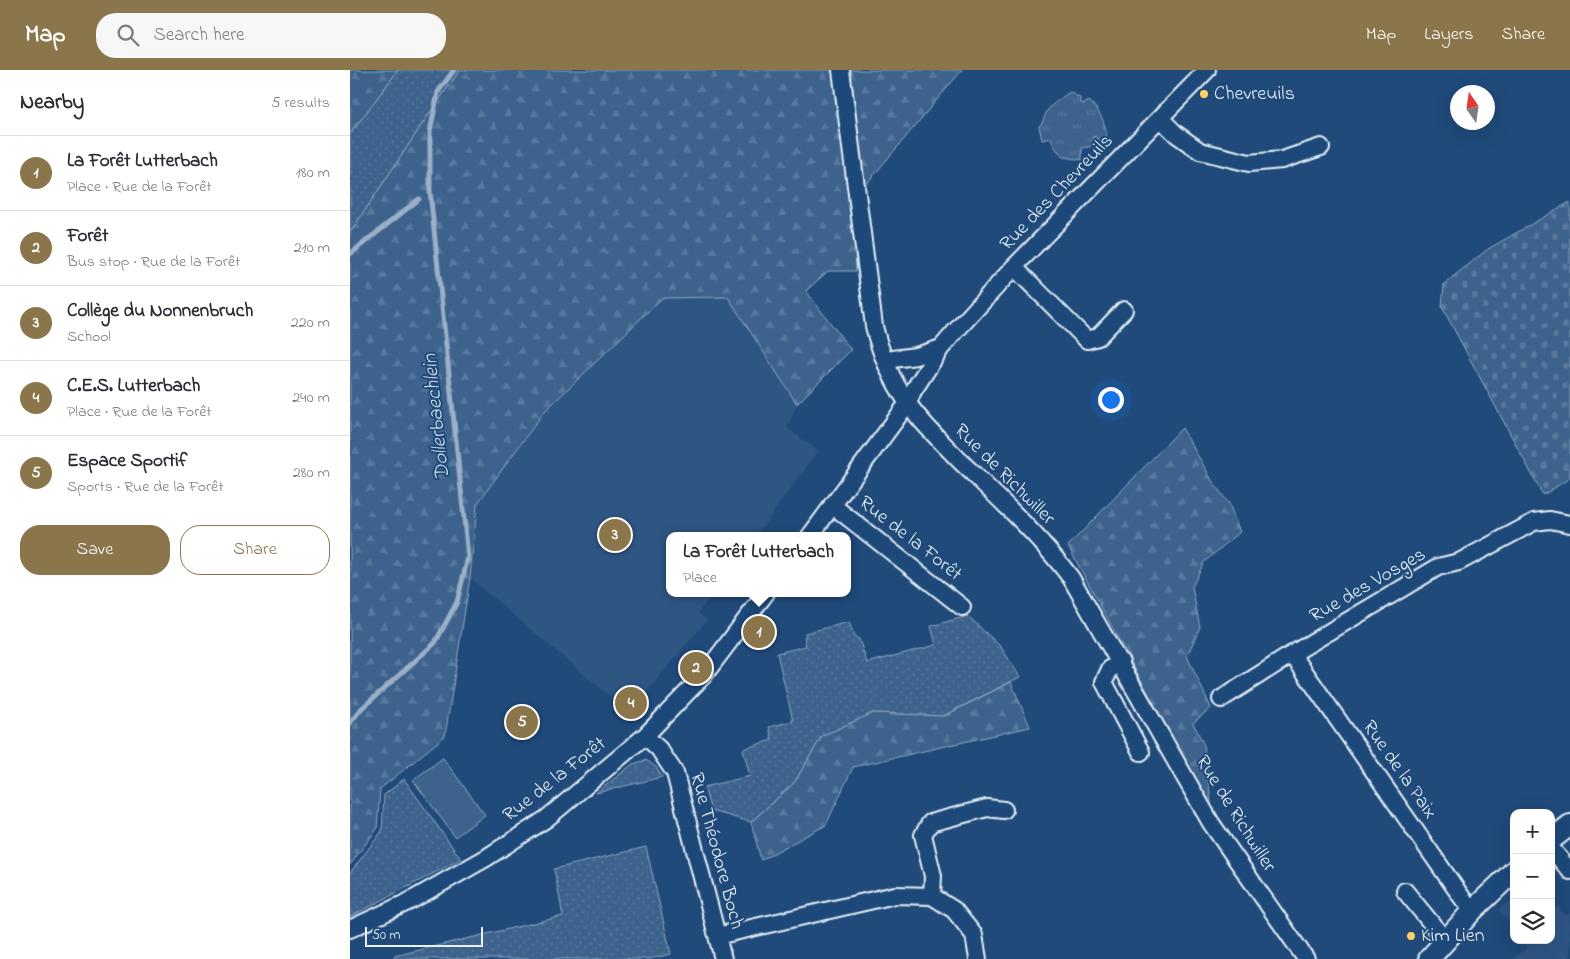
<!DOCTYPE html>
<html lang="en">
<head>
<meta charset="utf-8">
<style>
  :root { --surface:#fff; --page:#f7f7f7; --text:#2b2b33; --muted:#7c7c81; --line:#e1e1e2; --accent:#8a764a }
  body { margin:0; font-family:"Indie Flower",sans-serif; background:var(--page); color:var(--text) }
  .controls { position:absolute; right:15px; bottom:15px; display:grid; overflow:hidden; border-radius:10px; box-shadow:0 5px 20px #0002 }
  .controls button { width:45px; height:45px; display:grid; place-items:center; padding:0; border:0; border-bottom:1px solid var(--line); background:var(--surface); color:var(--text); font:25px sans-serif }
  .compass { position:absolute; left:1100px; top:15px; width:45px; height:45px; border-radius:50%; background:var(--surface); box-shadow:0 5px 20px #0002; rotate:347deg }
  .scale { position:absolute; left:15px; bottom:12px; width:118px; box-sizing:border-box; padding-left:5px; border:2px solid #e8f1f8; border-top:0; font-size:14px; line-height:18px; white-space:nowrap; color:#e8f1f8; -webkit-text-stroke:4px #1f4a7a; paint-order:stroke }
  .you { position:absolute; left:760px; top:329px; width:18px; height:18px; margin:-12px; border:4px solid #fff; border-radius:50%; background:#1a73e8; box-shadow:0 0 0 8px #1a73e833 }
  .badge { display:grid; place-items:center; width:32px; height:32px; border-radius:50%; background:var(--accent); color:#fff; font-size:16px; font-weight:700 }
  .pin { position:absolute; translate:-50% -50%; border:2px solid #fff; box-shadow:0 1px 5px #0006 }
  .popup { position:absolute; left:316px; top:462px; width:185px; height:65px; box-sizing:border-box; display:grid; place-content:center; border-radius:10px; background:var(--surface); filter:drop-shadow(0 1px 4px #0005); font-size:16px; white-space:nowrap; color:var(--muted) }
  .popup b { font-size:19px; color:var(--text) }
  .popup::after { content:''; position:absolute; left:50%; top:100%; margin-left:-10px; border:10px solid transparent; border-top-color:var(--surface) }
  .list { margin:0; padding:0; list-style:none }
  h2 { display:flex; justify-content:space-between; align-items:center; height:65px; margin:0; padding:0 20px; font-size:21px }
  h2 small { font-size:16px; font-weight:400; color:var(--muted) }
  .list li { display:grid; grid-template-columns:32px 1fr auto; gap:15px; align-items:center; box-sizing:border-box; height:75px; padding:0 20px; border-top:1px solid var(--line) }
  .list b { display:block; font-size:19px; white-space:nowrap }
  .list p { margin:0; font-size:16px; white-space:nowrap; color:var(--muted) }
  .list em { font-size:16px; font-style:normal; color:var(--muted) }
  .actions { display:flex; gap:10px; padding:15px 20px }
  .actions a { flex:1; padding:11px 0; border:1px solid var(--accent); border-radius:20px; text-align:center; font-size:18px; color:var(--accent) }
  .actions .main { background:var(--accent); color:#fff }
  .icon { flex:none; width:28px; height:28px; fill:none; stroke:currentColor; stroke-width:2; stroke-linecap:round; stroke-linejoin:round }
  .map { position:relative; flex:none; width:1220px; height:889px; overflow:hidden }
  header { display:flex; align-items:center; gap:30px; box-sizing:border-box; height:70px; padding:0 25px; background:var(--accent); color:#fff }
  header strong { font-size:24px }
  nav { display:flex; gap:28px; margin-inline-start:auto; font-size:18px }
  .search { width:350px; height:45px; background:var(--page); display:flex; align-items:center; gap:12px; box-sizing:border-box; padding:0 18px; border-radius:20px; color:var(--muted); font-size:19px }
  main { display:flex }
  aside { flex:1; background:var(--surface) }
  .map>svg:first-child { display:block }
  .built { fill:#2e5683 }
  .grass { fill:url(#grass-dots); stroke:#92aac2 }
  .forest { fill:url(#forest-firs); stroke:#92aac2 }
  .cemetery { fill:url(#cemetery-stones); stroke:#92aac2 }
  .park { fill:url(#park-tufts); stroke:#92aac2 }
  .pitch { fill:#3c628c; stroke:#92aac2 }
  .lines { fill:none; stroke-linecap:round; stroke-linejoin:round }
  .stream { stroke:#9ab0c7; stroke-width:5 }
  .minor-casing { stroke:#e8f1f8; stroke-width:20 }
  .major-casing { stroke:#e8f1f8; stroke-width:24 }
  .minor { stroke:#1f4a7a; stroke-width:16 }
  .major { stroke:#1f4a7a; stroke-width:20 }
  .poi-dot { fill:#ffd166; stroke:#1f4a7a; stroke-width:2 }
  .labels { text-anchor:middle; dominant-baseline:central; stroke-width:4; stroke-linejoin:round; paint-order:stroke }
  .poi-label { font-size:20px; fill:#e8f1f8; stroke:#1f4a7a; text-anchor:start }
  .street-label { font-size:20px; fill:#e8f1f8; stroke:#1f4a7a }
  .water-label { font-size:21px; font-style:italic; fill:#d4e1ec; stroke:#1f4a7a }
</style>
</head>
<body>
<header>
<strong>Map</strong>
<div class="search"><svg class="icon" aria-label="search" viewBox="0 0 24 24"><circle cx="10" cy="10" r="6"/><path d="M15 15l6 6"/></svg>Search here</div>
<nav><a>Map</a><a>Layers</a><a>Share</a></nav>
</header>
<main>
<aside>
<h2>Nearby<small>5 results</small></h2>
<ul class="list">
<li><span class="badge">1</span><div><b>La Forêt Lutterbach</b><p>Place · Rue de la Forêt</p></div><em>180 m</em></li>
<li><span class="badge">2</span><div><b>Forêt</b><p>Bus stop · Rue de la Forêt</p></div><em>210 m</em></li>
<li><span class="badge">3</span><div><b>Collège du Nonnenbruch</b><p>School</p></div><em>220 m</em></li>
<li><span class="badge">4</span><div><b>C.E.S. Lutterbach</b><p>Place · Rue de la Forêt</p></div><em>240 m</em></li>
<li><span class="badge">5</span><div><b>Espace Sportif</b><p>Sports · Rue de la Forêt</p></div><em>280 m</em></li>
</ul>
<div class="actions"><a class="main">Save</a><a>Share</a></div>
</aside>
<div class="map">
<svg width="1220" height="889" viewBox="0 0 1220 889">
  <defs>
    <pattern id="grass-dots" width="8" height="8" patternUnits="userSpaceOnUse" patternTransform="scale(1.25)"><rect width="8" height="8" fill="#3c628c"/><path d="M2 2h.1M6 6h.1" fill="none" stroke="#58799d" stroke-width="1.8" stroke-linecap="round"/></pattern>
    <pattern id="forest-firs" width="22" height="20" patternUnits="userSpaceOnUse" patternTransform="scale(1.25)"><rect width="22" height="20" fill="#3c628c"/><path d="M5 1l3.5 6h-7zM16 11l3.5 6h-7z" fill="#58799d"/></pattern>
    <pattern id="cemetery-stones" width="16" height="16" patternUnits="userSpaceOnUse" patternTransform="scale(1.25)"><rect width="16" height="16" fill="#3c628c"/><path d="M2 7V4a2 2 0 0 1 4 0v3zM10 15v-3a2 2 0 0 1 4 0v3z" fill="#58799d"/></pattern>
    <pattern id="park-tufts" width="24" height="20" patternUnits="userSpaceOnUse" patternTransform="scale(1.25)"><rect width="24" height="20" fill="#3c628c"/><path d="M3 7l-1-3M5 7V3M7 7l1-3M15 17l-1-3M17 17v-4M19 17l1-3" fill="none" stroke="#58799d"/></pattern>
  </defs>
  <rect width="100%" height="100%" fill="#1f4a7a"/>
  <filter id="ink" filterUnits="userSpaceOnUse"><feTurbulence type="fractalNoise" baseFrequency=".02" numOctaves="2"/><feDisplacementMap in="SourceGraphic" scale="10" xChannelSelector="R" yChannelSelector="G"/><feConvolveMatrix kernelMatrix="1 2 1 2 8 2 1 2 1" color-interpolation-filters="sRGB"/></filter>
  <g filter="url(#ink)">
    <path class="built" d="M378,227L447,334L437,358L468,381L406,466H320V523H363L348,543L357,550L279,643L120,508L127,434L194,342L312,228Z
      M1164,829V859L1149,839Z
      M1208,836L1215,846L1220,843V889H1162L1177,878L1172,870H1201V841Z"/>
    <path class="grass" d="M48,0H110L79,44L0,163V64Z
      M618,546L651,577L670,607L593,646L523,643L472,666L444,713L401,752L361,741L354,717L400,706L393,679L422,670L419,657L443,651L427,583L456,576L454,567L456,566L455,563L499,552L504,567L509,569L517,593L586,575L581,556Z
      M296,690L306,697L312,707L246,723L283,694Z
      M54,709L111,789L0,847V803L32,761L34,725Z
      M296,777L321,884L299,889H45L44,886L213,846L204,799Z"/>
    <path class="forest" d="M0,0H48L0,64Z
      M110,0H612L503,130L506,201H478L456,221L501,280L447,334L378,227L312,228L194,342L127,434L120,508L95,666L30,719L27,759L0,795V163L79,44Z
      M832,358L863,412L879,434L890,462L854,492L842,517L850,557L837,586L861,638L843,653L854,675L862,740L718,476Z
      M661,612L680,657L503,697L476,755L411,790L401,752L444,713L472,666L523,643L594,646Z"/>
    <path class="cemetery" d="M1220,132V408L1193,425L1092,237L1094,214L1138,179Z"/>
    <path class="park" d="M720,22L730,28V32L734,34L739,31C751,42 755,52 757,68L753,72L744,66L743,74L739,77L732,78V90L713,87L704,76L701,68L692,70L689,56C694,51 694,47 697,41C702,34 712,27 720,22Z"/>
    <path class="pitch" d="M93,688L135,745L105,767L63,710Z"/>
    <g class="lines">
      <path class="stream" d="M0,184L69,129
        M0,653L11,639L85,573L107,532L118,487L80,121V62L88,22L104,0"/>
      <defs>
        <path id="minor" d="M491,0L524,256C530,282 542,310 557,332C571,353 591,371 608,389C647,427 688,464 721,508L861,753L956,889
          M810,48L826,64L850,81L899,93L932,90L971,77
          M664,197L737,270L748,267L774,240
          M536,292L543,289L566,286L591,278
          M482,435L612,537
          M460,466L558,333L563,321L591,278L604,263L664,197L857,0
          M942,584L1113,829L1123,840
          M771,592L760,599L754,612L791,682
          M871,629L942,584L1088,497L1109,492L1184,452L1200,450L1220,454
          M295,666L309,679L325,703L373,889
          M1201,778L1220,801
          M1055,821L1095,870
          M582,826L583,806L573,765L580,753L637,738L654,740
          M0,859L60,831L136,788L196,749L295,666L354,605L416,523
          M367,866L545,825L582,826L604,840L624,865L628,889"/>
        <path id="major" d="M1201,770L1220,755
          M1079,889L1123,840L1164,801"/>
      </defs>
      <use href="#minor" class="minor-casing"/>
      <use href="#major" class="major-casing"/>
      <use href="#minor" class="minor"/>
      <use href="#major" class="major"/>
    </g>
  </g>
  <g class="poi-dot">
    <circle cx="854" cy="24" r="5"/>
    <circle cx="1061" cy="866" r="5"/>
  </g>
  <g class="labels">
    <g class="poi-label">
      <text x="864" y="24">Chevreuils</text>
      <text x="1071" y="866">Kim Lien</text>
    </g>
    <g class="street-label">
      <text transform="translate(707 123) rotate(-46)">Rue des Chevreuils</text>
      <text transform="translate(654 405) rotate(45)">Rue de Richwiller</text>
      <text transform="translate(560 469) rotate(38)">Rue de la Forêt</text>
      <text transform="translate(1018 516) rotate(-30)">Rue des Vosges</text>
      <text transform="translate(1049 700) rotate(55)">Rue de la Paix</text>
      <text transform="translate(205 710) rotate(-38)">Rue de la Forêt</text>
      <text transform="translate(885 744) rotate(58)">Rue de Richwiller</text>
      <text transform="translate(366 781) rotate(75)">Rue Théodore Boch</text>
    </g>
    <g class="water-label">
      <text transform="translate(87 347) rotate(-96)">Dollerbaechlein</text>
    </g>
  </g>
</svg>
<div class="controls">
<button>+</button>
<button>−</button>
<button><svg class="icon" aria-label="layers" viewBox="0 0 24 24"><path d="M12 4l9 5-9 5-9-5zM3 14l9 5 9-5"/></svg></button>
</div>
<svg class="compass" viewBox="-18 -18 36 36"><path d="M0-13l5 13h-10z" fill="#e53935"/><path d="M0 13l5-13h-10z" fill="#7c7c81"/></svg>
<div class="scale">50 m</div>
<div class="you"></div>
<div class="pin badge" style="left:409px;top:562px">1</div>
<div class="popup"><b>La Forêt Lutterbach</b>Place</div>
<div class="pin badge" style="left:346px;top:598px">2</div>
<div class="pin badge" style="left:265px;top:465px">3</div>
<div class="pin badge" style="left:281px;top:633px">4</div>
<div class="pin badge" style="left:172px;top:652px">5</div>
</div>
</main>
</body>
</html>
